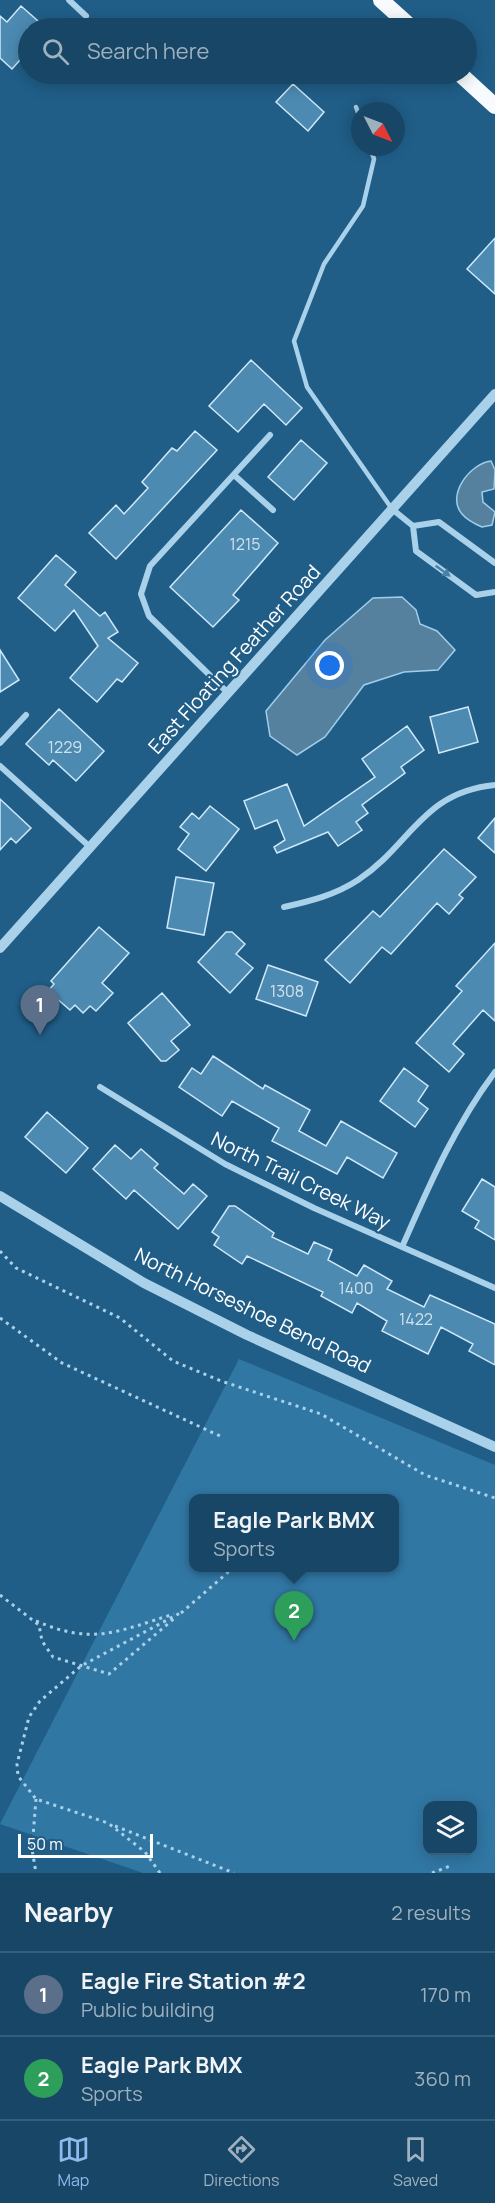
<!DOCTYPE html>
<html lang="en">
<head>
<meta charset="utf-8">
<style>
  :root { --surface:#184666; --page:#214d6c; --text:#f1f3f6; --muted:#9fb1bf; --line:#365e7a; --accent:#90b9f0 }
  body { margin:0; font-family:Manrope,sans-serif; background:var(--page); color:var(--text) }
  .controls { position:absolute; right:18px; bottom:18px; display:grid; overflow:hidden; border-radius:12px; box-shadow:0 3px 15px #0003 }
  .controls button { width:54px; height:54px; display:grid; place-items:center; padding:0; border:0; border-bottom:2px solid var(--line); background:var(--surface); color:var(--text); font:30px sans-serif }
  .compass { position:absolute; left:351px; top:102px; width:54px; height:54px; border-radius:50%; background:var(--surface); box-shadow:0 3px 15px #0003; rotate:132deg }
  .scale { position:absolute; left:18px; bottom:15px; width:135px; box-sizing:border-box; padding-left:6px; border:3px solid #fff; border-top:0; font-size:16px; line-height:21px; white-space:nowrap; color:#fff; -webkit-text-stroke:4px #205e88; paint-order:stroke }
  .you { position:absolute; left:330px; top:666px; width:21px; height:21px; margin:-15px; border:4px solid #fff; border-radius:50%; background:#1a73e8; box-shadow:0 0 0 9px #1a73e833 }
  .badge { display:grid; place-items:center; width:39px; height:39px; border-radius:50%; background:var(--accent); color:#fff; font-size:20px; font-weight:700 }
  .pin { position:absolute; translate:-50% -50px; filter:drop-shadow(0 2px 3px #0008) }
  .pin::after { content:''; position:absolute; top:32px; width:21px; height:18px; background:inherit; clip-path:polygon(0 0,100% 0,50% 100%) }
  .popup { position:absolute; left:189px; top:1494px; width:210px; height:78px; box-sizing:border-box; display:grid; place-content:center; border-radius:12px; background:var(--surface); filter:drop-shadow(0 2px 4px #0005); font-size:20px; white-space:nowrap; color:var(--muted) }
  .popup b { font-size:22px; color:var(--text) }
  .popup::after { content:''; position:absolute; left:50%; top:100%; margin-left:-12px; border:12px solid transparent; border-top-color:var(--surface) }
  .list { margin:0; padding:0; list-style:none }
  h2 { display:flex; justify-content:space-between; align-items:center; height:78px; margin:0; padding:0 24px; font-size:26px }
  h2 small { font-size:20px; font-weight:400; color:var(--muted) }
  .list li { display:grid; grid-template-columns:39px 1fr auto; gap:18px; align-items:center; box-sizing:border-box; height:84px; padding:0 24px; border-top:2px solid var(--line) }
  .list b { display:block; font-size:22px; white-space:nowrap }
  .list p { margin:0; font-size:20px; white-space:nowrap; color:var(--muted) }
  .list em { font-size:20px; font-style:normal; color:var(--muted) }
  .icon { flex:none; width:33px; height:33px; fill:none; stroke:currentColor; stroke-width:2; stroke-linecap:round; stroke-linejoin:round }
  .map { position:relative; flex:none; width:495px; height:1873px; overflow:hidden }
  .search { position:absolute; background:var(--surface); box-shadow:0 3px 15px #0003; left:18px; right:18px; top:18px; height:66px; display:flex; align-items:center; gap:15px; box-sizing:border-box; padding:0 21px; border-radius:33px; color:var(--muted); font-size:22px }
  .sheet { height:246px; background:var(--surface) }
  nav { display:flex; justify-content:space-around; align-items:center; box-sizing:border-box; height:84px; border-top:2px solid var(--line); background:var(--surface); font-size:16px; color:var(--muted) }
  nav a { display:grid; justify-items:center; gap:3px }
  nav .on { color:var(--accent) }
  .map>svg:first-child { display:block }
  .green { fill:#3177a4; fill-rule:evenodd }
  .water { fill:#56819e; stroke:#9eceec; stroke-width:1.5 }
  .building { fill:#4c8ab2; stroke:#cfe8f8; stroke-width:1.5 }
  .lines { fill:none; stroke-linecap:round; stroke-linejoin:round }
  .path { stroke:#aad1ea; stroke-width:3; stroke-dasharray:3 4.5; stroke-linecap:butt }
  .service { stroke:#aad1ea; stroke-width:4.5 }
  .minor { stroke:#aad1ea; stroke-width:6 }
  .tertiary { stroke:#aad1ea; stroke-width:10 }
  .trunk { stroke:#f7fbfe; stroke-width:16 }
  .oneway { fill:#4980a5 }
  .labels { text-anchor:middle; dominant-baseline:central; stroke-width:4.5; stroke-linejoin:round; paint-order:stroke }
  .number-label { font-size:16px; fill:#d2e2ec }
  .street-label { font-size:20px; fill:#fff; stroke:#205e88 }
</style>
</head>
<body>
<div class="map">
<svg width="495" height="1873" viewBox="0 0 495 1873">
  <rect width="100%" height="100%" fill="#205e88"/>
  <path class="green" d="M239,1359L495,1465V1873H143L0,1824ZM194,1498H394V1568H194ZM428,1806H472V1850H428Z"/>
  <path class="water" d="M491,461L495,470L494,489L482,492L483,502L495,512L492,525L482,527C475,524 467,520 462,514C446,496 469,464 491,461Z
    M402,597L416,610L420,624L437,631L455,650L438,670L404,672L364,685L325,737L297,755L270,736L266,711L325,640L373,598Z"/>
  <path class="building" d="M21,6L46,28H28V51L12,69L0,58V16L7,22Z
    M293,84L324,112L308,131L276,102Z
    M495,238V294L467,269Z
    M251,360L302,408L286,425L264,404L238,432L209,406Z
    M195,431L217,450L116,559L89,533L116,505L124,514L148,488L142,482L172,448L177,451Z
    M301,440L327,463L294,500L268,477Z
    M241,510L278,543L233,595L239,600L213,627L170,587Z
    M56,555L76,572L65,585L100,616L105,612L118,632L108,638L138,663L122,682L117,679L97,702L70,678L98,646L74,610L55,631L18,598Z
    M0,650L19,680L0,692Z
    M468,707L478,742L439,753L430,717Z
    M59,709L104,751L76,781L53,760L49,765L26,744Z
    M407,726L424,750L401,767L405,773L362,805L368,813L356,822L362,830L338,846L328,832L277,853L274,847L285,840L277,820L255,829L244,801L287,784L304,826L375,777L362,759Z
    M0,799L31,828L16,843L11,838L0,850Z
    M210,806L239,829L206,871L178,849L189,834L180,827L192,813L199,819Z
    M495,818V853L478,838Z
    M444,849L476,877L459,895L463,898L449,914L437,903L391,954L382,947L350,983L325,960L373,911L380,917Z
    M176,877L214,883L204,935L167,928Z
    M99,927L129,953L102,983L113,993L96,1011L90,1006L83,1013L75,1005L70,1010L48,991L54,984L51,981Z
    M226,932H232L245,944L236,954L253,968L230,993L198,962Z
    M495,943V1021L483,1010L453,1044L464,1054L449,1072L416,1043L462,991L456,986Z
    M268,965L318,982L306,1016L256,999Z
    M162,993L190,1025L171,1041L179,1050L166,1061H161L128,1023Z
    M213,1056L263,1089L265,1085L310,1110L299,1131L326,1146L341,1121L397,1153L383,1178L347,1157L337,1174L272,1141L279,1128L232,1101L222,1116L179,1087L192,1068L201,1074Z
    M404,1068L428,1086L418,1101L428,1109L415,1127L380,1101Z
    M47,1112L88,1148L66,1173L25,1137Z
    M115,1145L131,1159L141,1149L158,1164L154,1168L184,1194L193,1184L207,1196L178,1229L134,1190L126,1199L93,1169Z
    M482,1179L495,1187V1240L475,1228L479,1221L462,1211Z
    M229,1206H235L274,1233L272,1237L308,1254L314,1242L332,1250L328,1260L357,1276L364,1265L392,1281L387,1289L424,1307L430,1295L495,1324V1365L469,1351L473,1344L441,1327L428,1354L382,1331L387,1321L357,1303L352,1313L321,1296L323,1292L247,1256L242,1264L214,1245L219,1237L212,1232Z"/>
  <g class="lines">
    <path class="path" d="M0,1251L16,1268L120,1318L173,1361L221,1381L321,1414L425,1475L495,1498
      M0,1318L62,1363L220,1436
      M0,1595L39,1625L42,1641L53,1657L109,1674L176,1617
      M181,1613L233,1568
      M36,1621C94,1646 118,1631 174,1614
      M36,1799L32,1849L36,1873
      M115,1826L234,1873
      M160,1873L145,1852L108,1823L36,1799L18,1776L17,1764L29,1717L40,1701L81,1666L182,1612
      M432,1873L450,1866"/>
    <path class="service" d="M356,107L360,118
      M370,147L374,159L363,206L324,264L294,341L307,387L392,509"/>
    <path class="minor" d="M69,0L86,16
      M234,475L273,510
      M392,509L413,526L416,551L476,595L495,592
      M413,526L439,522L495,563
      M228,693L149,616L141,594L150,566L270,435
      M0,743L26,715
      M0,766L90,847
      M284,907C311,901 335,895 358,880C411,845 422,792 495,785
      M100,1087L225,1164L314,1208L495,1288
      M402,1247C429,1186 455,1125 495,1072"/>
    <path class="tertiary" d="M0,948L495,394
      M0,1196L144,1283L247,1335L495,1447"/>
    <path class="trunk" d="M381,0L412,28
      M460,74L495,106"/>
  </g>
  <defs><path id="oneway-solid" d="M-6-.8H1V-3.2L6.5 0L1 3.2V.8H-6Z" transform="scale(1.5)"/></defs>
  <use class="oneway" href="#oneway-solid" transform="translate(443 571) rotate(36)"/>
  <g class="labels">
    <g class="number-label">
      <text x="245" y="544">1215</text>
      <text x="65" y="747">1229</text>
      <text x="287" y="991">1308</text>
      <text x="356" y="1288">1400</text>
      <text x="416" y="1319">1422</text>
    </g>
    <g class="street-label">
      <text transform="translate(234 659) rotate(-48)">East Floating Feather Road</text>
      <text transform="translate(301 1180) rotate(26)">North Trail Creek Way</text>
      <text transform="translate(253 1310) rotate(26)">North Horseshoe Bend Road</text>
    </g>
  </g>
</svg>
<div class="controls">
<button><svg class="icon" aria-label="layers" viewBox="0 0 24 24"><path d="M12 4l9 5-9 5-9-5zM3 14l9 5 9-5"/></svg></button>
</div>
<svg class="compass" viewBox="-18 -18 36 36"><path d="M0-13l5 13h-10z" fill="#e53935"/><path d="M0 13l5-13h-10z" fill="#9fb1bf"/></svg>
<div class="scale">50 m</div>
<div class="you"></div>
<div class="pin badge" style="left:40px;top:1035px;background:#5c6f8a">1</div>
<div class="pin badge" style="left:294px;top:1641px;background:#2e9e5b">2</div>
<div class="popup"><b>Eagle Park BMX</b>Sports</div>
<div class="search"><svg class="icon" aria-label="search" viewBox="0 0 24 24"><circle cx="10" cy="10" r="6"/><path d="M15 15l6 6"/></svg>Search here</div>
</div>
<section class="sheet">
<h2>Nearby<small>2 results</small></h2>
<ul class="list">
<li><span class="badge" style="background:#5c6f8a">1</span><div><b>Eagle Fire Station #2</b><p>Public building</p></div><em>170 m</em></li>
<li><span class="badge" style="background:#2e9e5b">2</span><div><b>Eagle Park BMX</b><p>Sports</p></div><em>360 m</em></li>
</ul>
</section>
<nav>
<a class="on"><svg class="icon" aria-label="map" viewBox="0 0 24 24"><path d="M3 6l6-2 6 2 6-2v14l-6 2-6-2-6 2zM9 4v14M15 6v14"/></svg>Map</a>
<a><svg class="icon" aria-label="directions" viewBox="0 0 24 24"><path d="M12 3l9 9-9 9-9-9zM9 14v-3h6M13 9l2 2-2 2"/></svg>Directions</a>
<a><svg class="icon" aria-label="saved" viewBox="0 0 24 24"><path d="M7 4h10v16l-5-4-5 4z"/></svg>Saved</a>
</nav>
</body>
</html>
